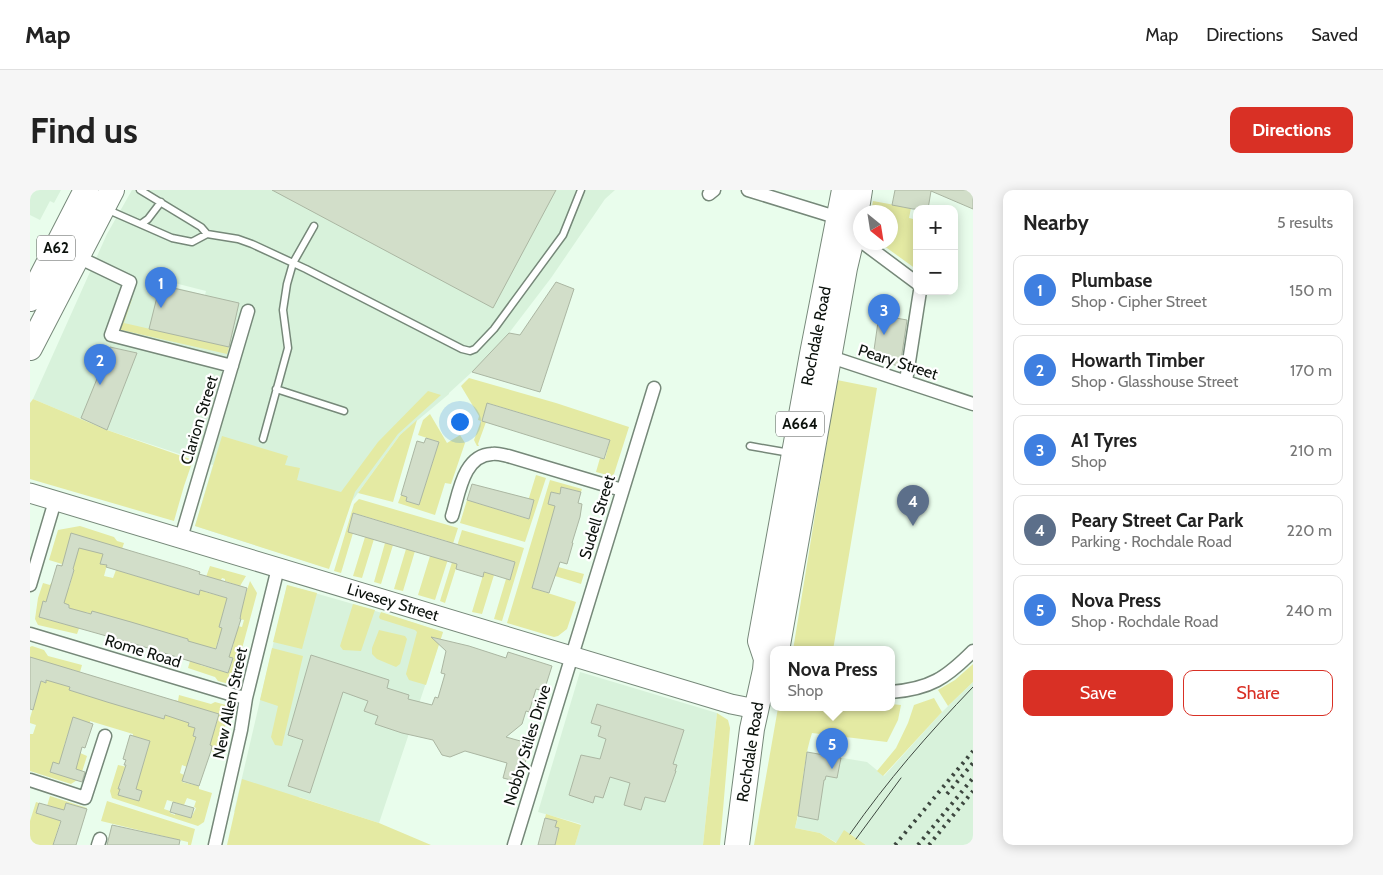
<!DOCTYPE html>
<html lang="en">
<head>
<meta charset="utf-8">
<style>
  :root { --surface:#fff; --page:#f6f6f6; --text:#222; --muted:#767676; --line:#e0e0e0; --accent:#d93025 }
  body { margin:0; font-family:Cabin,sans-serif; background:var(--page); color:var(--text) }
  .controls { position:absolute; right:15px; top:15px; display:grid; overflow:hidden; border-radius:10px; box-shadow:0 2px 12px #0003 }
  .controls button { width:45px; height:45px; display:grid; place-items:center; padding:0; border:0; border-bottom:1px solid var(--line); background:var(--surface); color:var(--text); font:25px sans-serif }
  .compass { position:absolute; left:823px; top:15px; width:45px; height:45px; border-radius:50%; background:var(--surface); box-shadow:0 2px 12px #0003; rotate:150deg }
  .you { position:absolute; left:429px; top:231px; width:18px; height:18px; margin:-12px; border:4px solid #fff; border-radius:50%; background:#1a73e8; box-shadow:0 0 0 8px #1a73e833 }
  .badge { display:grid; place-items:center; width:32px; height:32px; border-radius:50%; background:var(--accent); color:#fff; font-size:16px; font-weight:700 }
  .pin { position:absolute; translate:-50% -41px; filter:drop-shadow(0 1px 2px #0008) }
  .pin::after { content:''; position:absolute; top:26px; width:18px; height:15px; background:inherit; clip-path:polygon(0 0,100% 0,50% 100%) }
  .popup { position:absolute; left:740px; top:456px; width:125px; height:65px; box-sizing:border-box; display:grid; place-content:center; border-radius:10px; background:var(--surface); filter:drop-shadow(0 1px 4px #0005); font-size:16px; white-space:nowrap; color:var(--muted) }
  .popup b { font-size:19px; color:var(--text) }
  .popup::after { content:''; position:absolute; left:50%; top:100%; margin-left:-10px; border:10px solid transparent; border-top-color:var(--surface) }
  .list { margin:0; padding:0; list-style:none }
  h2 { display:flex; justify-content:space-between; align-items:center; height:65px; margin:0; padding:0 20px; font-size:21px }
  h2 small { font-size:16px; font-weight:400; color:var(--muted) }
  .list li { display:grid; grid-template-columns:32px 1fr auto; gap:15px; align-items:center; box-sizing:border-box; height:70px; margin:0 10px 10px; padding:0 10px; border:1px solid var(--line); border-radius:10px }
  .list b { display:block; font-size:19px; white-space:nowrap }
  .list p { margin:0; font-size:16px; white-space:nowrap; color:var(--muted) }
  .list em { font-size:16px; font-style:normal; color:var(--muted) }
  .actions { display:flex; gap:10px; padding:15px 20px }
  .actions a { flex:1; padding:11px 0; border:1px solid var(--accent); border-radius:10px; text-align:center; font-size:18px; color:var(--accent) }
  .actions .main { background:var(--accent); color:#fff }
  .map { position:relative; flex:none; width:943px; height:655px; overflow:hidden; border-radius:10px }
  header { display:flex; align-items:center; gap:30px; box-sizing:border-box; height:70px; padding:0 25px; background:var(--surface); border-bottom:1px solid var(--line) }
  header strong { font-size:24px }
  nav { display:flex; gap:28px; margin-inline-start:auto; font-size:18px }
  .intro { display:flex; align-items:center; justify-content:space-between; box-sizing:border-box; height:120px; padding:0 30px }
  h1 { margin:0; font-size:35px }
  .button { padding:12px 22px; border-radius:10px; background:var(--accent); color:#fff; font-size:18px; font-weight:700 }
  main { display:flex; gap:30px; padding:0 30px }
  aside { flex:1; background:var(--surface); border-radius:10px; box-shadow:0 2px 12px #0003 }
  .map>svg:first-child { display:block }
  .built { fill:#d8f2db; fill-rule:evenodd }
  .green { fill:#e4eaa3; fill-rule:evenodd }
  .building { fill:#d2dec9; stroke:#abb6a2; fill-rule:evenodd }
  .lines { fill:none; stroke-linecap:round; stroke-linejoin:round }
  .lane-casing { stroke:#768879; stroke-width:9 }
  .street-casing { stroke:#768879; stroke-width:15 }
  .secondary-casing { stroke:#768879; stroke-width:21 }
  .highway-casing { stroke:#768879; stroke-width:26 }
  .lane { stroke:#fff; stroke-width:6 }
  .street { stroke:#fff; stroke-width:12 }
  .secondary { stroke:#fff; stroke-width:19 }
  .highway { stroke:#fff; stroke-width:24 }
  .tram { stroke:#3d473f; stroke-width:1 }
  .rail { stroke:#3d473f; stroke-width:4; stroke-dasharray:2.5 5; stroke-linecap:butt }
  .labels { text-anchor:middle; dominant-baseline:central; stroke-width:4.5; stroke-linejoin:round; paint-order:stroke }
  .shield { fill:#fff; stroke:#555956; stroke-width:1 }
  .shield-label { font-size:15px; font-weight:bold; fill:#0c120d }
  .street-label { font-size:16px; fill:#0c120d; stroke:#fff }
</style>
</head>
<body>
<header>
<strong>Map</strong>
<nav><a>Map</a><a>Directions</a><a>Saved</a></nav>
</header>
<div class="intro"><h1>Find us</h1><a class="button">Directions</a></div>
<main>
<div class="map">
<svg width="943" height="655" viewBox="0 0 943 655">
  <rect width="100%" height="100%" fill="#e9fdec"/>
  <path class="built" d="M0,0H31L24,13L20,11L10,30L0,25Z
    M102,0H585L575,9L521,88L479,143L442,182L419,203V204L370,245L320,314L294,377L165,336L183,275L77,240L3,209L77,44ZM121,87L176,101L175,105L120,91Z
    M257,395L323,414L413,442L349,633L269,607L204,622Z
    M550,482L687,523L673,655H545L551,634L508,622Z
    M943,492V655H836L820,644L807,653L790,643L765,638L768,626L777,562L837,572L854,586L912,522Z"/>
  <path class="green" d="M843,11L881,18L879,28L887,30L886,79L850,53L861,52V22H841Z
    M100,100L102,109L94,133L199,157L197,164L87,139Z
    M439,188L526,213L599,237L584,284L581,286L566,282L570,268L575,269L580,250L458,213L452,230L456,232L448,254L449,256H447L444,250L451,231L448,230L449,226L431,196Z
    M807,190L847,198L803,460H763Z
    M398,201L411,205L368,244L325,302L299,379L165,336L192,246L258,266L255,275L270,278L267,290L311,302L348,252Z
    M3,209L77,240L163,270L154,296L144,331L0,289V213Z
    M400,224L417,253L430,245L435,253L421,294L415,293L405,325L368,313L371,305L377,307L376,311L389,315L409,252L388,245L393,230Z
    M387,230L363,312L328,303L370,245Z
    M506,285L516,288L495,352L430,333L437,310L498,329L503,313L498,311Z
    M520,290L552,299L551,302L532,297L530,304L521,302L518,314L526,316L502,398L546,412L537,439L528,446L524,447L477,433Z
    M329,309L428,338L405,410L388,405L400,366L411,369L417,351L324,323L318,341L323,343L311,383L304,381L324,314Z
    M50,336L84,347L87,351L94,353L92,359L71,374L77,375L74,386L83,388L86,380L169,405L174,387H176L180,376L216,386L210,396L195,391V389L192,388L191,390L175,402L213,412L220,391L227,403L203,492L199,494L188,491L185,487L158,478L160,471H157L163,453L158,451V449L55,422L47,444L8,435L5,429L8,408L13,393L20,395L21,393L39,398L44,380L31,376L32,374L19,370L28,340ZM13,411L39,415L37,435L9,427ZM194,419L211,423L210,429L214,430L212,437L208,436L206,442L189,437ZM189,448L204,453L199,467L203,468L198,483L170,475L174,460L178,461L179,457L184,458L183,462L184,463Z
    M432,340L494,358L472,431L464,429L476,389L480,390L485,372L433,356L415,413L410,411Z
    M335,347L344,349L332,388L323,386Z
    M355,353L363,355L351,394L344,392Z
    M376,359L385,361L373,401L364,399Z
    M528,377L554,384L551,394L525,386Z
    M454,382L464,385L452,424L442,422Z
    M257,395L287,403L272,459L243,452Z
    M323,414L345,420L331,461L313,460L310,456Z
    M351,422L413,442L396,495L379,490L376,484L387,442L385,440L350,429L349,427Z
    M349,440L375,446L377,449L370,474L366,477L347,469L342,464V458Z
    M2,456L14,460L18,466L52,475L50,482L40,479L34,495L40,497L39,500L49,503L50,500L134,529L135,525L140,527L145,510L148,511L149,505L181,514L185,512L196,515L198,519L190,569L182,566L183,562L180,560L181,556L165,551L157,577L152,575L150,583L154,585L152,592L169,596V599L182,603L174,632L168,636L82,608L80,601L88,575L111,580L120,551L103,546V544L60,531V533L43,528L34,556L57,566L50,588L41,594L0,581V544H3L6,535L0,533V528L11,491L15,493L17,488L0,467V457ZM161,516L189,524L185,539L177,551L163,546L166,533L157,530ZM157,608L166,611L164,617L166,618L161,628L145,623V625L140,623V621L134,619L137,610L154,615Z
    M242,458L273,466L252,556L245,555L241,547L248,516L230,510Z
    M943,474V492L918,516L908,500L925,490Z
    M904,508L912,522L853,586L847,581L866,558L878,533L884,515Z
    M861,514L871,515L868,530L857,552L782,543C772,573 773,607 765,638L790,643L806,653L814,640L836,655H724L748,518H861Z
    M687,523L698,530L700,538L690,655H673Z
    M212,589L349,633L401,655H197Z
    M20,606L57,618V619L36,613L23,655H0V631L6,612L9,613L6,623L14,626Z
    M77,611L165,639L161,655H158V652L71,631Z
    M516,624L551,635L545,655H525L529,638L525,637L527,631L515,628Z"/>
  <path class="building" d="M242,0H526L463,118Z
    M865,0H943V19L901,1L898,19H883L862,15Z
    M526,92L544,99L510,202L442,182L479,143L490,145Z
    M130,95L209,113L199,157L119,139Z
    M849,125L877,130L870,177L843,167Z
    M80,157L107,163L77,240L51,228Z
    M457,213L580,250L574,269L452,231Z
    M396,248L409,252L389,315L376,311L377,307L371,305L387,251L394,253Z
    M442,294L504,310L499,329L437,310Z
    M531,297L551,302L548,313L552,314L550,327L542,353H543L537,374L530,372L519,403L502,398L525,316L518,314L521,302L530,304Z
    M323,323L485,372L480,390L454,382L453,387L426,379L427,374L318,342Z
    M41,343L158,378L170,382L169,384L217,398L211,423L210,429H211L199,467L203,468L198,483L105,454L9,427L13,411L16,412L27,375L32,376ZM49,358L73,364L70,374L77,375L76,377L169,405L170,400L197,408L189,437L192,438L186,459L158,451V449L101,432L62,421L61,424L39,418V415L34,413L44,380L43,379Z
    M401,447L439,456L476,468L478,462L522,476L514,501L506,499L499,522L496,521L492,534L476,547L501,554L489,592L473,588L477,573L435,561L420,567L412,565L403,550L372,543L345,534L348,526L334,521L338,511L313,502L280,603L258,596L273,550L258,545L281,465L359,490L357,498L379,505L378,509L402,515L405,507L408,508L415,484L411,483L416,461Z
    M0,467L189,524L180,555L182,556L181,561L169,596L152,591L166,547L163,546L165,538L158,536L159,533L135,525L134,529L77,512L39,500L40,497L16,490V493L11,491L3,520L0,519Z
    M567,514L654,540L643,574L647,575L645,581H646L635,612L615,607L611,620L594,615L600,593L580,587L573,608L565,606L563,613L539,605L551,565L570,569L576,549L568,546L571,536L561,533Z
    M43,527L63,534L55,558L52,557L46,579L55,582L52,592L20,582L23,572L29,574Z
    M100,545L120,551L106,599L112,601L109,611L88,605L90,599H88L96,575H94L96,570L93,569Z
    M777,562L811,568L807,588L796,586L795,590H794L788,630L768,626Z
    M143,612L164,618L161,628L140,622Z
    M9,613L34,620L36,613L57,619L46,655H23L31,631L6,623Z
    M515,628L527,631L525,637L529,638L525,655H508Z
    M82,635L150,650L149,655H77Z"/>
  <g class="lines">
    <defs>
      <path id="lane" d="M110,0L171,37L177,44
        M76,19L142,48L162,52L177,44L208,49L222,54L276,79L432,159L440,161L445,159L464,139L533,45L551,0
        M111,34L118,29L131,12
        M246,199L314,221
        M233,249L258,158L253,120L257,94L263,73L284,36
        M720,256L760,263"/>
      <path id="street" d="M718,0L799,25L810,33
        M679,4L684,0
        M832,52L887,93
        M48,67L100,92L81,145L202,176
        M795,167L810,170L943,214
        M876,191L890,101
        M422,326C429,304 433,265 462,264C467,263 473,265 478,266L592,300
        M151,348L218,121
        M0,395L25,311
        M0,444L203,505L216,508
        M861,502C900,499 916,488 943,461
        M0,590L55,608L75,546
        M68,655L70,649
        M185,655L211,540L216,508L248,378
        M484,655L624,198"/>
      <path id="secondary" d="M0,303L701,514L726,519"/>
      <path id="highway" d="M0,109L56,0
        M0,158L82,0
        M736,469L748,455L815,78L823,44L830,0
        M707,655L722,539L735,480L736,469L730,451L782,164L814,0"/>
    </defs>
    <use href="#lane" class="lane-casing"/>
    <use href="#street" class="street-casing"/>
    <use href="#secondary" class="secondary-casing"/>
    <use href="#highway" class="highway-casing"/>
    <use href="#lane" class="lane"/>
    <use href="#street" class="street"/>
    <use href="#secondary" class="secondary"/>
    <use href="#highway" class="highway"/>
    <path class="tram" d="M820,644C857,591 898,544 943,497
      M826,649L871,588"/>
    <path class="rail" d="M917,604L943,573
      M865,655L943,561
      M888,655L943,588
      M899,655L943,601"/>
  </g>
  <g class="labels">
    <g class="shield">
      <rect x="7" y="45.5" width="38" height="25" rx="4"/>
      <rect x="746" y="221.5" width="48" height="25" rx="4"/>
    </g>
    <g class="shield-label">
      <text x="26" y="58">A62</text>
      <text x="770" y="234">A664</text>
    </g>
    <g class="street-label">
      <text transform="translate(786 146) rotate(-79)">Rochdale Road</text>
      <text transform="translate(868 172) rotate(18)">Peary Street</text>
      <text transform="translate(169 230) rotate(-73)">Clarion Street</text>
      <text transform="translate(567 327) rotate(-73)">Sudell Street</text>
      <text transform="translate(363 412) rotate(17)">Livesey Street</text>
      <text transform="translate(113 461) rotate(17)">Rome Road</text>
      <text transform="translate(200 513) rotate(-78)">New Allen Street</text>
      <text transform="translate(497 555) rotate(-73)">Nobby Stiles Drive</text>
      <text transform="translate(720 562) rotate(-81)">Rochdale Road</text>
    </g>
  </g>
</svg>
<div class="controls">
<button>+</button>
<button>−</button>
</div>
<svg class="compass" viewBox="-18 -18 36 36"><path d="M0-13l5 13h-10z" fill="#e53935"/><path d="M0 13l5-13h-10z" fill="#767676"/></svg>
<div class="you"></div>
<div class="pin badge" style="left:131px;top:118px;background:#3f7fe0">1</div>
<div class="pin badge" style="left:70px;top:195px;background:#3f7fe0">2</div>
<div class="pin badge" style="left:854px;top:145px;background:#3f7fe0">3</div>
<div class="pin badge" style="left:883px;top:336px;background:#5c6f8a">4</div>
<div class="pin badge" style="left:802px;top:579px;background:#3f7fe0">5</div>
<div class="popup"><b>Nova Press</b>Shop</div>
</div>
<aside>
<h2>Nearby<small>5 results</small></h2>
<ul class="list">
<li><span class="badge" style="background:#3f7fe0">1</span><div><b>Plumbase</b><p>Shop · Cipher Street</p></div><em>150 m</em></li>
<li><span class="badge" style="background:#3f7fe0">2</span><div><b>Howarth Timber</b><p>Shop · Glasshouse Street</p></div><em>170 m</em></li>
<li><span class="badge" style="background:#3f7fe0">3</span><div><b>A1 Tyres</b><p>Shop</p></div><em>210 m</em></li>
<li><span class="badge" style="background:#5c6f8a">4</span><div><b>Peary Street Car Park</b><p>Parking · Rochdale Road</p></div><em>220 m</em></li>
<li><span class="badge" style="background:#3f7fe0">5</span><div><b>Nova Press</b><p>Shop · Rochdale Road</p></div><em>240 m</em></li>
</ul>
<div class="actions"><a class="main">Save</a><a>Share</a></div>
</aside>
</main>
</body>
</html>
